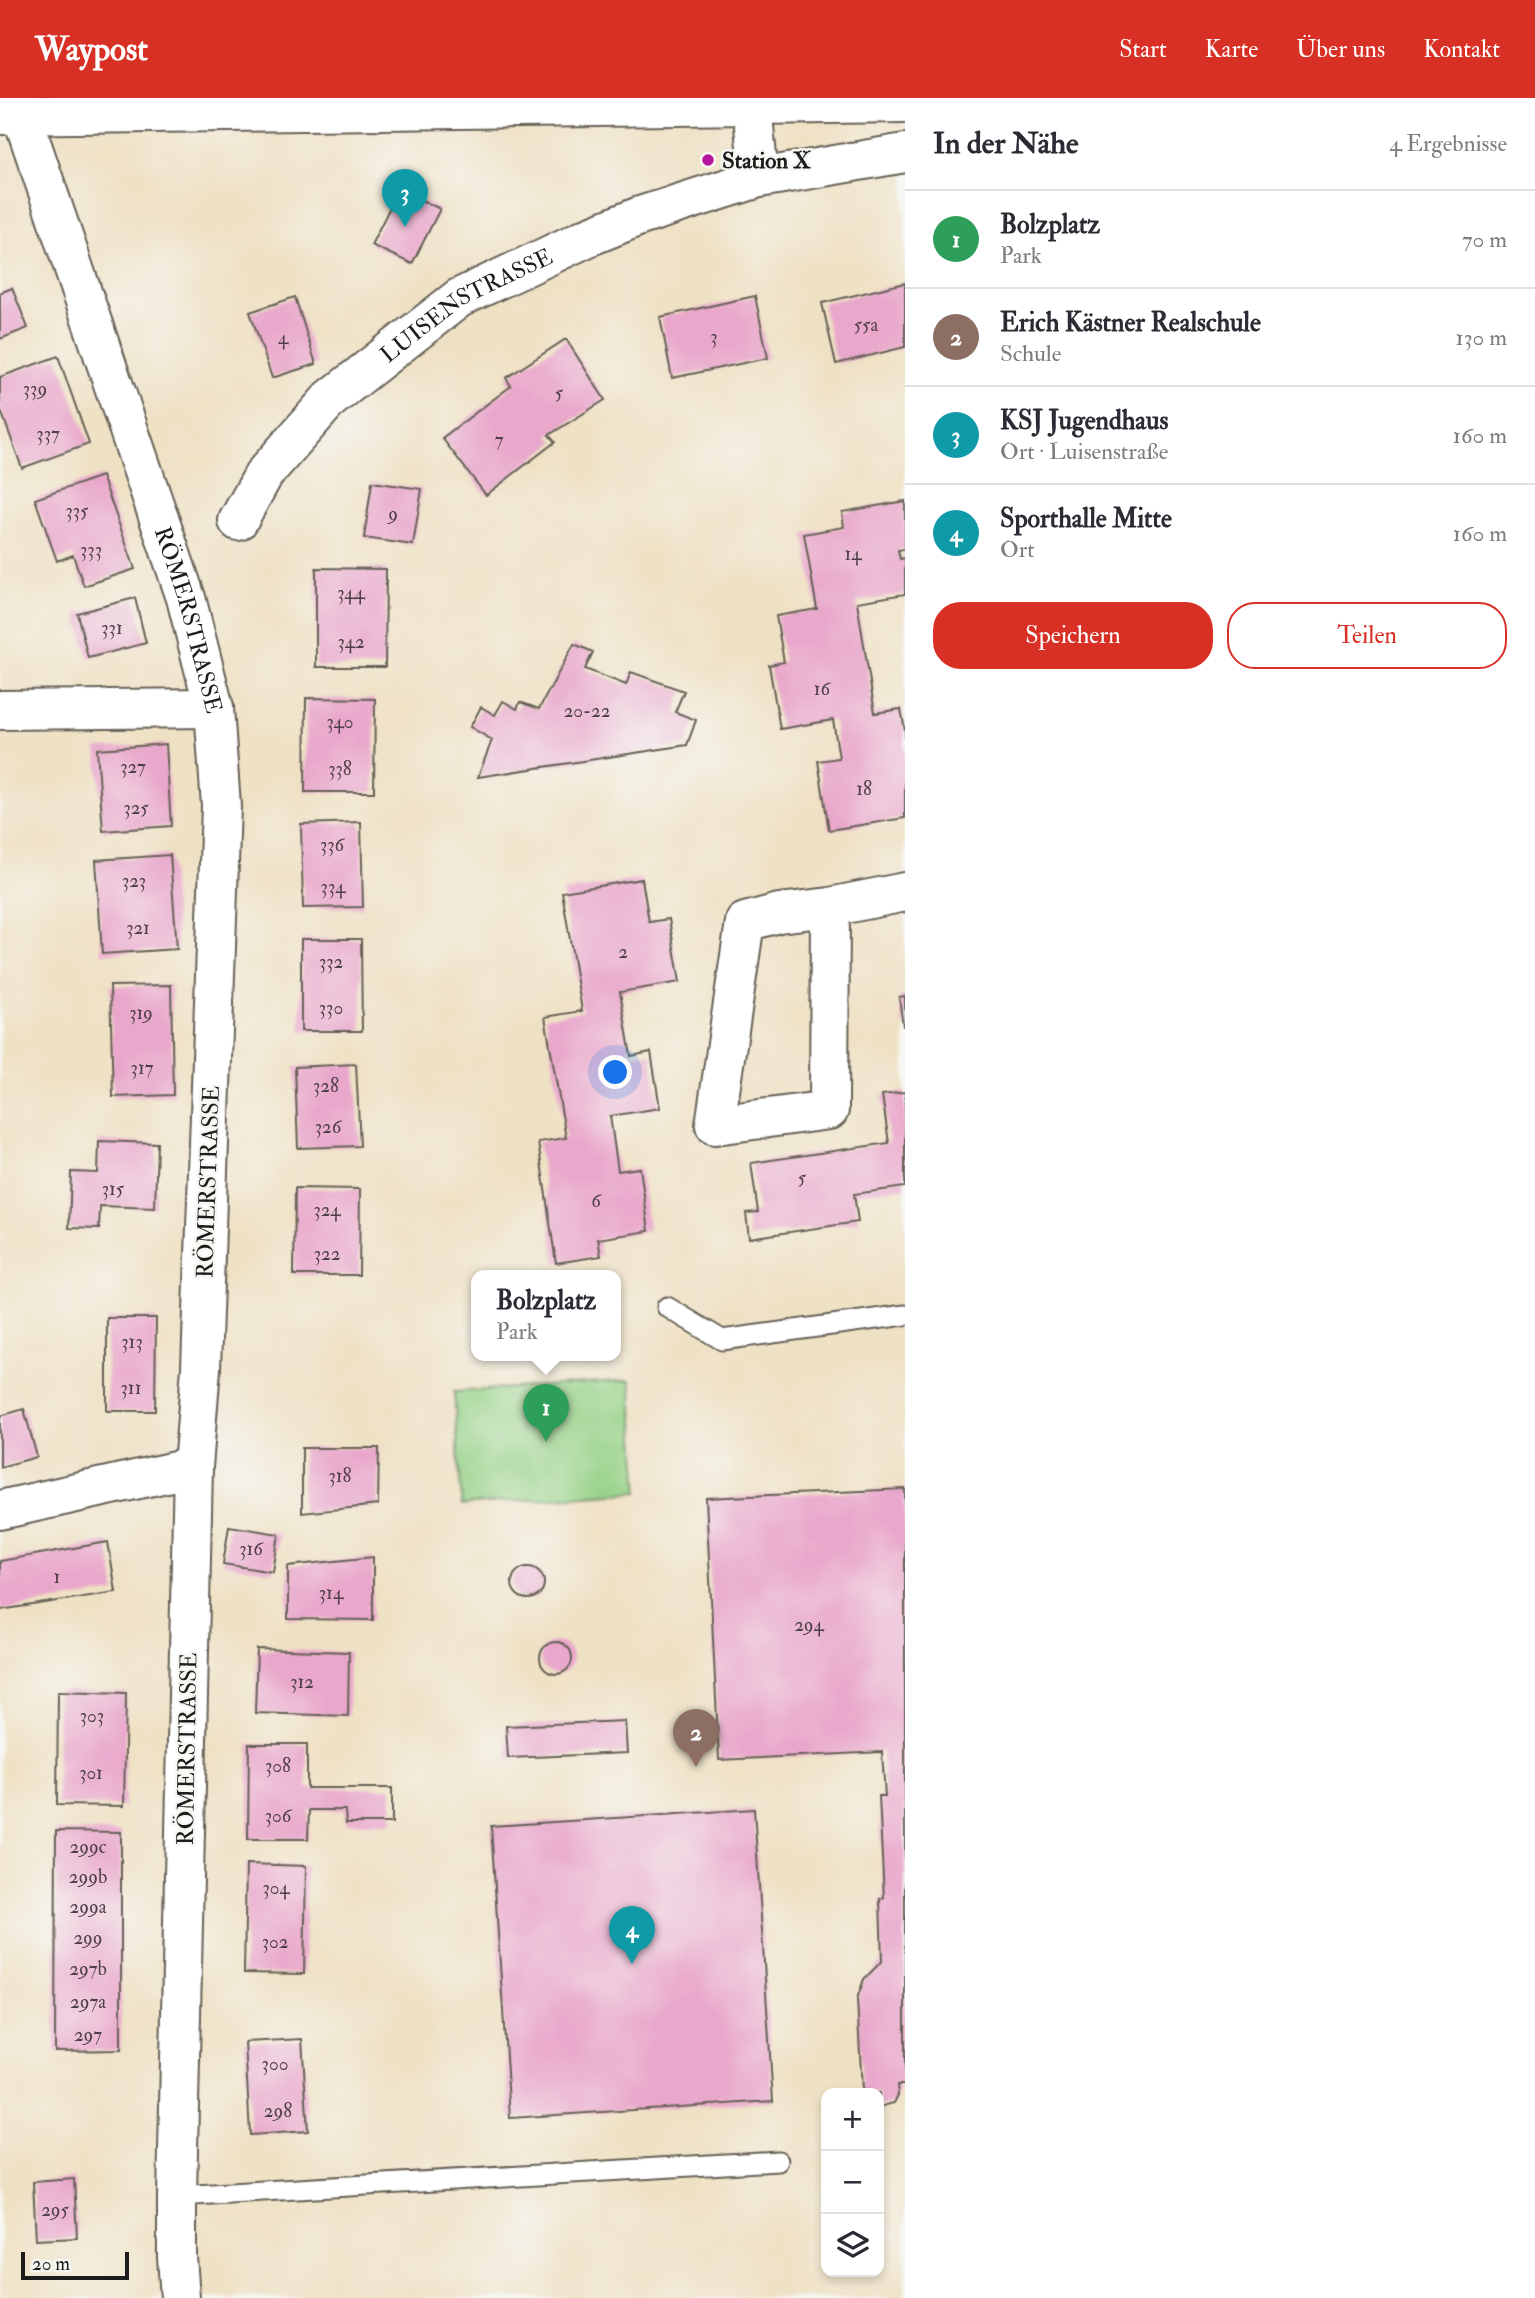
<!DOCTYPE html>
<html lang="de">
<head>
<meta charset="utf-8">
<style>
  :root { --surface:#fff; --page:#f2f2f3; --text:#2b2b33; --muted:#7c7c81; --line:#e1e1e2; --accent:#d93025 }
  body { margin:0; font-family:"IM FELL Double Pica",serif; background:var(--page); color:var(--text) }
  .controls { position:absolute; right:21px; bottom:21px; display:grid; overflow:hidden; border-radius:14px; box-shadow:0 4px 10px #0003 }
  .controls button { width:63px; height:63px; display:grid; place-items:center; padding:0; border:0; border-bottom:2px solid var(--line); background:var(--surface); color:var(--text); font:35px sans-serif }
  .scale { position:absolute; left:21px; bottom:18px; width:108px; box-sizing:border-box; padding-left:7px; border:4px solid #1c1c1c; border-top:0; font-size:19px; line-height:24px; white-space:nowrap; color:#1c1c1c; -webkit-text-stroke:5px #f6f6f2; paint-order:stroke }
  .you { position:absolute; left:616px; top:975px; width:24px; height:24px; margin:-18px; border:5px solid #fff; border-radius:50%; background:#1a73e8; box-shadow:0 0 0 10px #1a73e833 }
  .badge { display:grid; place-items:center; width:46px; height:46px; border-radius:50%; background:var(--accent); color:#fff; font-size:23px; font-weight:700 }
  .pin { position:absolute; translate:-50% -58px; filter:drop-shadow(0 2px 4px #0008) }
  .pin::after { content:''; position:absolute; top:37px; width:24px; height:21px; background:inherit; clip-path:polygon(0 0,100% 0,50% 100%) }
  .popup { position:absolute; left:471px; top:1172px; width:150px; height:91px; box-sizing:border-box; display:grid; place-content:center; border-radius:14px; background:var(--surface); filter:drop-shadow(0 2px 5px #0005); font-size:23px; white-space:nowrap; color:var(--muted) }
  .popup b { font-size:26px; color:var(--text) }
  .popup::after { content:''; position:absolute; left:50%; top:100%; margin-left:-14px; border:14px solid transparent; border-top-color:var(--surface) }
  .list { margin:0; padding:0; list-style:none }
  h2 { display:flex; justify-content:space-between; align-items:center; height:91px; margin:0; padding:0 28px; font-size:30px }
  h2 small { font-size:23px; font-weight:400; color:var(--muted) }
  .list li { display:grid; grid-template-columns:46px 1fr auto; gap:21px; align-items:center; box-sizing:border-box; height:98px; padding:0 28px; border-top:2px solid var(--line) }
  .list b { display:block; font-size:26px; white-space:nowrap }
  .list p { margin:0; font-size:23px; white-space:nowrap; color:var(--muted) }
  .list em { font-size:23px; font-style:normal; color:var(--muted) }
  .actions { display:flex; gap:14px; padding:21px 28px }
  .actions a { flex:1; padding:16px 0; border:2px solid var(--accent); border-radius:28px; text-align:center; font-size:24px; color:var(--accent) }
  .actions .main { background:var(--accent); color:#fff }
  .icon { flex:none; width:38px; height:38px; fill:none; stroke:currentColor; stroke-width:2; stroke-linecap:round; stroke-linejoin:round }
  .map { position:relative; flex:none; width:905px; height:2200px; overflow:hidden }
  header { display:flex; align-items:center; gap:42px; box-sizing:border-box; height:98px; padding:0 35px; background:var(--accent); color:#fff }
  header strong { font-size:33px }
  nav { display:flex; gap:38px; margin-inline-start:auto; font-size:24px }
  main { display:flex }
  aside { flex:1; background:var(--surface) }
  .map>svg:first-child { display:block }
  .green { fill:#96d287; stroke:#597752; stroke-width:2 }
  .building { fill:#e9a7cb }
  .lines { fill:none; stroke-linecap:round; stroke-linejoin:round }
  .lane-casing { stroke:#666157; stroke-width:23 }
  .street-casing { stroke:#666157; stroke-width:42 }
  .secondary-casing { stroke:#666157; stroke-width:42 }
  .lane { stroke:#fff; stroke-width:19 }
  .street { stroke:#fff; stroke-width:38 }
  .secondary { stroke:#fff; stroke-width:38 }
  .poi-dot { fill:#b5179e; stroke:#f6f6f2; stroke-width:2.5 }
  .labels { text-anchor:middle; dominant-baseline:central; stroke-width:5; stroke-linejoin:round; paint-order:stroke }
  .number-label { font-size:19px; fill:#4f3f48 }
  .poi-label { font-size:23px; font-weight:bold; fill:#1c1c1c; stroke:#f6f6f2; text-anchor:start }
  .street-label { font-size:23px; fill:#1c1c1c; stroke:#f6f6f2 }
</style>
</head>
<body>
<header>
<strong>Waypost</strong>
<nav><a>Start</a><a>Karte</a><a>Über uns</a><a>Kontakt</a></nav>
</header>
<main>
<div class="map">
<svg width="905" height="2200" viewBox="0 0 905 2200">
  <rect width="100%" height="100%" fill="#f6f6f2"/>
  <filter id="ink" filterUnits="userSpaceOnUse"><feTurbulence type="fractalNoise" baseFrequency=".0143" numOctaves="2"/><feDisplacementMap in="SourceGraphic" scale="14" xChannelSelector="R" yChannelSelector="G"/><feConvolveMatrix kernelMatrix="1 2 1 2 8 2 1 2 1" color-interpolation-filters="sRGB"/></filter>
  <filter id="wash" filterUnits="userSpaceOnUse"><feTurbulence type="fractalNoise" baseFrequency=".00686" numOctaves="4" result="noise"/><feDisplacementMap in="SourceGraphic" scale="28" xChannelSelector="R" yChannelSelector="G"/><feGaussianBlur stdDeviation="1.57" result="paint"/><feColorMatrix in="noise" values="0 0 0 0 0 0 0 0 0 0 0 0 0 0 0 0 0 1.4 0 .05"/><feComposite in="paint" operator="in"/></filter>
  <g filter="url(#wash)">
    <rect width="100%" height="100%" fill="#efe1c4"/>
    <path class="green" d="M631,1282L639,1394L462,1407L454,1294Z"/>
    <g id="blocks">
      <path class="building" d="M399,91L440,111L412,166L371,147Z
        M905,185V249L836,266L822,205Z
        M12,190L28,230L0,241V195Z
        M755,198L768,260L672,280L660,219Z
        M295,199L316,266L272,280L250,214Z
        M566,241L605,302L549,337L555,344L486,397L442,340L511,288L506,280Z
        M58,258L89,346L22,370L0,310V279Z
        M102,378L135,471L84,488L73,457L57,463L35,401Z
        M372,384L422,391L413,447L364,440Z
        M905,403V451L898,452L900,461L905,460V496L857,504L875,615L901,611L905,632V720L829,732L818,663L839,660L833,622L780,631L769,567L784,564L776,518L817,511L804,436L844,429L842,414Z
        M316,470L386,471L385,569H316Z
        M135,500L146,545L88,560L77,515Z
        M574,546L593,554L585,571L626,587L631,574L684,593L675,614L696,622L687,647L478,679L492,642L470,629L481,609L495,617L503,603L517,611L520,604L539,611Z
        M306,600L375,601L374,694H305Z
        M166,646L171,728L103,733L97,651Z
        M361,724L363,809L303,810L301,726Z
        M170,757L177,851L102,856L96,762Z
        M642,781L649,824L669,821L680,884L620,894L631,958L651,954L660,1010L610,1018L618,1073L640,1070L649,1133L598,1141L601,1158L556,1165L538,1044L566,1040L545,919L582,913L562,794Z
        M301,841H361L362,933H301Z
        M171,887L173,997L113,999L110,888Z
        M905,898V928H903L899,899Z
        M356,966L360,1048L298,1050L295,969Z
        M905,994V1089L854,1096L858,1124L749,1140L746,1115L758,1114L751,1065L889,1045L882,997Z
        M99,1043L157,1045L155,1110L100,1108L99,1131L69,1130L71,1074L98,1075Z
        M295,1090L360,1091L359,1177H294Z
        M107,1220H156L155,1313H107Z
        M24,1311L37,1359L0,1369V1318Z
        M302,1350H379L378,1407L302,1415Z
        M905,1391V1987H897L898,1997L894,2005L879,2009V1995H864V1992H862L857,1901L864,1881L882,1863L880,1801L884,1800L879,1698H885L882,1654L719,1662L706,1400Z
        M229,1428L279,1436L273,1474L223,1466Z
        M108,1444L116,1494L0,1512V1463Z
        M373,1459V1522L288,1521V1468Z
        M512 1485a16 16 0 1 1 32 0a16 16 0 1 1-32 0Z
        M540 1560a16 16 0 1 1 32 0a16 16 0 1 1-32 0Z
        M257,1551L349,1554L348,1618L255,1615Z
        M58,1593L126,1595L124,1708L57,1707Z
        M625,1623L627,1655L508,1660L506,1628Z
        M249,1646H307V1690H392V1725H346L345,1712H309L308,1741H248Z
        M754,1711L773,2003L510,2020L491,1728Z
        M56,1733L121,1734V1952L55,1953Z
        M246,1766L306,1768L304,1876L244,1875Z
        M302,1941L308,2033L250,2037L245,1944Z
        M74,2081L77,2140L36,2142L33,2084Z"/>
    </g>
  </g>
  <g filter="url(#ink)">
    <use href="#blocks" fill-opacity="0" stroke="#666157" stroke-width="2"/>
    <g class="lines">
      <defs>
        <path id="lane" d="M667,1209L722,1242L905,1217
          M177,2098L778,2063"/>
        <g id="street">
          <path d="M752,7L759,80"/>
          <path d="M0,17L905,5"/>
          <path id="s1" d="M238,423L264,376L330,301L459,200L588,139L640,118L759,80L905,55"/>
          <path d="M0,612L214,610"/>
          <path d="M830,809L829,1012L715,1027L745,824L779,815L830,809L905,794"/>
          <path d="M0,1412L193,1369"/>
        </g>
        <g id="secondary">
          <path id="s2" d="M16,0L186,500L214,610L221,708L201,1270L193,1369L177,2098V2159L180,2200"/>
        </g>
      </defs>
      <use href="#lane" class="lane-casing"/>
      <use href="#street" class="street-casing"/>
      <use href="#secondary" class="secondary-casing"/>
      <use href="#lane" class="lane"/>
      <use href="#street" class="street"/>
      <use href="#secondary" class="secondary"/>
    </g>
  </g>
  <circle class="poi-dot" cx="708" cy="62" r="7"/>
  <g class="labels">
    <g class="number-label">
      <text x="866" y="227">55a</text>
      <text x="714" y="239">3</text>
      <text x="283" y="240">4</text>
      <text x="35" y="291">339</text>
      <text x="559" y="295">5</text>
      <text x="48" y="336">337</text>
      <text x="499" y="342">7</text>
      <text x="77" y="413">335</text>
      <text x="393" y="416">9</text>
      <text x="91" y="452">333</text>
      <text x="853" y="456">14</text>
      <text x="351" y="495">344</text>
      <text x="112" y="530">331</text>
      <text x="351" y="544">342</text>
      <text x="822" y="591">16</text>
      <text x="587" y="613">20-22</text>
      <text x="340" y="624">340</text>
      <text x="133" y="669">327</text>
      <text x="340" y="671">338</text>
      <text x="864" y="691">18</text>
      <text x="136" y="710">325</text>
      <text x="332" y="747">336</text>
      <text x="134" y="783">323</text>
      <text x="333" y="789">334</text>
      <text x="138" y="830">321</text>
      <text x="623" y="854">2</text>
      <text x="331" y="864">332</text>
      <text x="331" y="910">330</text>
      <text x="141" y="915">319</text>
      <text x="142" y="970">317</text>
      <text x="326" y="988">328</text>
      <text x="328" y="1029">326</text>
      <text x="802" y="1080">5</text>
      <text x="113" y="1091">315</text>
      <text x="596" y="1103">6</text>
      <text x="327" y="1112">324</text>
      <text x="327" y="1156">322</text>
      <text x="132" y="1244">313</text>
      <text x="131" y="1290">311</text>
      <text x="340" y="1378">318</text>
      <text x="251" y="1451">316</text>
      <text x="57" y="1479">1</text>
      <text x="331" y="1495">314</text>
      <text x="809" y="1527">294</text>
      <text x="302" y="1584">312</text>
      <text x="92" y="1618">303</text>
      <text x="278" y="1668">308</text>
      <text x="91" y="1675">301</text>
      <text x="278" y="1718">306</text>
      <text x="88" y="1749">299c</text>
      <text x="88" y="1779">299b</text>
      <text x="276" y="1790">304</text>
      <text x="88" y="1809">299a</text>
      <text x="88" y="1840">299</text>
      <text x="275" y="1844">302</text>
      <text x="88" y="1871">297b</text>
      <text x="88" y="1904">297a</text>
      <text x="88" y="1937">297</text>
      <text x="275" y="1966">300</text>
      <text x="278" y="2013">298</text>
      <text x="55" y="2112">295</text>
    </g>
    <g class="poi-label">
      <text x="722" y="62">Station X</text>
    </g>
    <g class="street-label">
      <text stroke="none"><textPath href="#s1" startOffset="320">LUISENSTRASSE</textPath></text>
      <text stroke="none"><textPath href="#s2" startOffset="550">RÖMERSTRASSE</textPath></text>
      <text transform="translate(208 1084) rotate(-88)">RÖMERSTRASSE</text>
      <text transform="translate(187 1651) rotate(-89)">RÖMERSTRASSE</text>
    </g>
  </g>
</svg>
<div class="controls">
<button>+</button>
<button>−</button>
<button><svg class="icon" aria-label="layers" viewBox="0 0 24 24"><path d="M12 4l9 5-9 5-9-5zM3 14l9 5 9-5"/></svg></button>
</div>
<div class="scale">20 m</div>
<div class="you"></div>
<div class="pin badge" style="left:546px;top:1344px;background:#2e9e5b">1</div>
<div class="popup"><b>Bolzplatz</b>Park</div>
<div class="pin badge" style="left:696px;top:1669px;background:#8d6e63">2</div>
<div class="pin badge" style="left:405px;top:129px;background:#0f9aa8">3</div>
<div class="pin badge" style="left:632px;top:1866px;background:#0f9aa8">4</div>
</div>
<aside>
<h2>In der Nähe<small>4 Ergebnisse</small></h2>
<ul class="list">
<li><span class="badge" style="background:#2e9e5b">1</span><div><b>Bolzplatz</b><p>Park</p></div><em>70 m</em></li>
<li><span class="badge" style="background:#8d6e63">2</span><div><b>Erich Kästner Realschule</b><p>Schule</p></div><em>130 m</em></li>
<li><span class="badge" style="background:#0f9aa8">3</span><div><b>KSJ Jugendhaus</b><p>Ort · Luisenstraße</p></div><em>160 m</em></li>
<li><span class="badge" style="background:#0f9aa8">4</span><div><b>Sporthalle Mitte</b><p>Ort</p></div><em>160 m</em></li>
</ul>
<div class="actions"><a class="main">Speichern</a><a>Teilen</a></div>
</aside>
</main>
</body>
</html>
